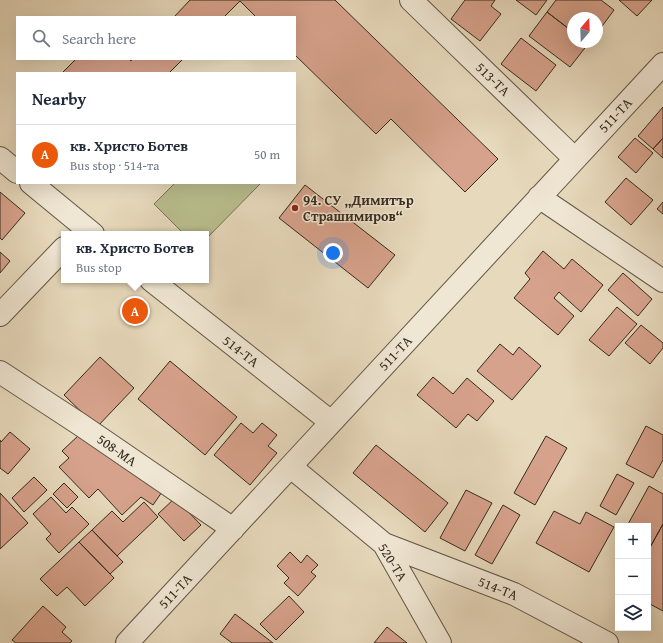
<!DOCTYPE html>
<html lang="en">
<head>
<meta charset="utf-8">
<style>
  :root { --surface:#fff; --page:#f2f2f3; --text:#1f2937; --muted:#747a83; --line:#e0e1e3; --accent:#ea580c }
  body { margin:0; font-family:"Gentium Book Plus",serif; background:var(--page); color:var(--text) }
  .controls { position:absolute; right:12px; bottom:12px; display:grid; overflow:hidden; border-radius:0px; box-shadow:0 4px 16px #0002 }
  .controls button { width:36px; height:36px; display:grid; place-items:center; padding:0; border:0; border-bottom:1px solid var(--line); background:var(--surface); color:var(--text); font:20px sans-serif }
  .compass { position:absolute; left:567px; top:12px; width:36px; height:36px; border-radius:50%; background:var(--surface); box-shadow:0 4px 16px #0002; rotate:19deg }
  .you { position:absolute; left:333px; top:253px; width:14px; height:14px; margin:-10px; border:3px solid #fff; border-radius:50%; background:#1a73e8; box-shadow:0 0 0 6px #1a73e833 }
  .badge { display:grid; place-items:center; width:26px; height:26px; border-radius:50%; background:var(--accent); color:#fff; font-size:13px; font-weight:700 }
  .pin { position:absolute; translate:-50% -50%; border:2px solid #fff; box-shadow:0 1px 4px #0006 }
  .popup { position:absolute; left:61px; top:231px; width:148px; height:52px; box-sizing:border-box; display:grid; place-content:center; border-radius:0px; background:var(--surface); filter:drop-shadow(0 1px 3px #0005); font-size:13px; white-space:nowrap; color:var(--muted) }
  .popup b { font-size:15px; color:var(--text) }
  .popup::after { content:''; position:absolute; left:50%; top:100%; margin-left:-8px; border:8px solid transparent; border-top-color:var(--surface) }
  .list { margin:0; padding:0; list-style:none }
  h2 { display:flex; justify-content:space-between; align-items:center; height:52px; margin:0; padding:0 16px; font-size:17px }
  h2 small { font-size:13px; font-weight:400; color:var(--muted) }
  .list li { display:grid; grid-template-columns:26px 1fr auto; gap:12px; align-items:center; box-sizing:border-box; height:60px; padding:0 16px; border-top:1px solid var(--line) }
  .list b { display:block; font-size:15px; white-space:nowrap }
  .list p { margin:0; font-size:13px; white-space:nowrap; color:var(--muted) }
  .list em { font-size:13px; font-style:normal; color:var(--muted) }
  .icon { flex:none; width:22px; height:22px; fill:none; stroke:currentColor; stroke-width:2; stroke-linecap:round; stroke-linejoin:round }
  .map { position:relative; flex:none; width:663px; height:643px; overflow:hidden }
  .search { position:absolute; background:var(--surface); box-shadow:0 4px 16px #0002; left:16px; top:16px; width:280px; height:44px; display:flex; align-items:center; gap:10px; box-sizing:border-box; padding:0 14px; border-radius:0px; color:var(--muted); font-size:15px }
  .panel { position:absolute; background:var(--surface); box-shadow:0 4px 16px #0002; left:16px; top:72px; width:280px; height:112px; border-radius:0px }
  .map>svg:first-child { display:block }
  .park { fill:#b9be8e; stroke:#787456 }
  .building { fill:#d7a28c; stroke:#362a1d }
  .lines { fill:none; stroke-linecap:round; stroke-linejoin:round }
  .minor-casing { stroke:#625645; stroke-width:24 }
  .minor { stroke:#efe6d3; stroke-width:22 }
  .poi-dot { fill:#8f2418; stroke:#efe6d3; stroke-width:1.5 }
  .labels { text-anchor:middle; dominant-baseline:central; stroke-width:3; stroke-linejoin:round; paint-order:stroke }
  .street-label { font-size:14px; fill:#362a1d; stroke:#efe6d3 }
  .poi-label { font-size:14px; font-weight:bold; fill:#362a1d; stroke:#efe6d3; text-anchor:start }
</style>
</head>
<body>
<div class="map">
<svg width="663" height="643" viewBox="0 0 663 643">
  <rect width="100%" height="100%" fill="#e7d9bc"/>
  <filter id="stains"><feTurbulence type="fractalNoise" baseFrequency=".005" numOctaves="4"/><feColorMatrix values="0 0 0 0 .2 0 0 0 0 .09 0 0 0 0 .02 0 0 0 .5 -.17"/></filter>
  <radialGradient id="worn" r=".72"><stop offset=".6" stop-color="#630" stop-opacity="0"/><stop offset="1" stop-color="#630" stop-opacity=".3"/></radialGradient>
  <path class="park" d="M175,183H261L206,239V234H184L154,204Z"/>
  <path class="building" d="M190,0H335L498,159L465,192L391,119L376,134L295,55V17H256L240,1L224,17H174Z
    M465,0H495L491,6L501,14L480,41L451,19Z
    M516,0H547L536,15Z
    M556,0H601L614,10L597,33V18H573V32L547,12Z
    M619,0H652L637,16Z
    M547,12L573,32V42H586L588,44L570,67L529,36Z
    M521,38L556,65L536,91L501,64Z
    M76,59H129L131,61L132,59H183L169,73H62Z
    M663,107V138L653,149L638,136Z
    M635,138L653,153L636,173L618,157Z
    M663,138V158L653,149Z
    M626,178L653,200L631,225L605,202Z
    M305,185L395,255L368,288L279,218Z
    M0,192L25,213L2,240L0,238Z
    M663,202V214L657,209Z
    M543,251L564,269L572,259L603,285L581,312L559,292L554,298L574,316L558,335L514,298L530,279L525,273Z
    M0,252L10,261L0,273Z
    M623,273L652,299L638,316L608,290Z
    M617,307L637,324L609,356L589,340Z
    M641,325L663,343V348L650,364L625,343Z
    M500,344L513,355L519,347L541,366L512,400L477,371Z
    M100,357L134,388L97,427L64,395Z
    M170,361L237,417L205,455L138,399Z
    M433,377L453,394L467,378L494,401L477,421L468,414L456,428L417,395Z
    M241,423L253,433L262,423L277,435L268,446L277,453L250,485L214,455Z
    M646,426L663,435V460L653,478L626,464Z
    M10,432L30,449L8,474L0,468V440L1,442Z
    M80,434L164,489L153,505L141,497L122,515L98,489L89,498L59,467L69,458L62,451Z
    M546,436L567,448L535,505L514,493Z
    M376,445L448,503L425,532L353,473Z
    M617,474L634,483L616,515L600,506Z
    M34,477L47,490L24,512L12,498Z
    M64,483L78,497L67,508L53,494Z
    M649,486L663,494V524L648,551V526H627Z
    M466,490L492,503L465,551L440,538Z
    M0,493L28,523L0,549Z
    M51,497L66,513L72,507L89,524L59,553L46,539L51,534L33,514Z
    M175,498L201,525L184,541L158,514Z
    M144,502L158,517L117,556L92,530L112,511L123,522Z
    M503,505L520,515L492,564L475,555Z
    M554,511L580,524L586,512L614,527L589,572L536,543Z
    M663,524V611L648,603V551Z
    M92,530L123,562L110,574L79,542Z
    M79,542L114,578L85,606L67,587L57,596L40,579Z
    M290,552L301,563L307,555L318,565L311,572L316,576L298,596L284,583L289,578L277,566Z
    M289,596L304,612L276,640L260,624Z
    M43,606L66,627L62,632L72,641L70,643H16L12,640Z
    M235,614L273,643H232L220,634Z
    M387,627L407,643H374Z"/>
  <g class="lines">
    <defs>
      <path id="minor" d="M411,0L575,159
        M0,158L17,172
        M31,183L93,234
        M539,197L663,281
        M151,280L331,422
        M0,315L64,248
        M0,372L81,425L233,529
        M291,467L384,544L440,643
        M384,544L514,594L607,643
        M127,643L663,64"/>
    </defs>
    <use href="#minor" class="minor-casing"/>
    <use href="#minor" class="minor"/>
  </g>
  <circle class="poi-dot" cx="295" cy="208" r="4"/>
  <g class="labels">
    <g class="street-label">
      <text transform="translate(493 79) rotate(44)">513-ТА</text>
      <text transform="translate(615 115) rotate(-47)">511-ТА</text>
      <text transform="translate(241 351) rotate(38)">514-ТА</text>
      <text transform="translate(395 353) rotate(-47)">511-ТА</text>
      <text transform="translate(117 450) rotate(35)">508-МА</text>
      <text transform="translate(393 562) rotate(58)">520-ТА</text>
      <text transform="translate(498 588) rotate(22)">514-ТА</text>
      <text transform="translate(175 591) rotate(-47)">511-ТА</text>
    </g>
    <g class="poi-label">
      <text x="303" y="200">94. СУ „Димитър<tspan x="303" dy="16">Страшимиров“</tspan></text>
    </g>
  </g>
  <rect width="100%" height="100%" filter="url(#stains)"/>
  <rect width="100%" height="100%" fill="url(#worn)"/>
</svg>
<div class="controls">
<button>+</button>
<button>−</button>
<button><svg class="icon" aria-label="layers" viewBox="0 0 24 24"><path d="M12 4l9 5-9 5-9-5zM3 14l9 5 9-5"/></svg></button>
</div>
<svg class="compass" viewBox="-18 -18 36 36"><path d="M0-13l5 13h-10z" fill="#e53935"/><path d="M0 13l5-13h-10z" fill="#747a83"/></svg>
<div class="you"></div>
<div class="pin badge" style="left:135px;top:311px">A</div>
<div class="popup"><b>кв. Христо Ботев</b>Bus stop</div>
<div class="search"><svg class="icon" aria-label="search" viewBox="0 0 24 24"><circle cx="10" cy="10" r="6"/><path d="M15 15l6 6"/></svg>Search here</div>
<section class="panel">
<h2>Nearby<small></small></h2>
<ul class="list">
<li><span class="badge">A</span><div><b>кв. Христо Ботев</b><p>Bus stop · 514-та</p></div><em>50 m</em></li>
</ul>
</section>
</div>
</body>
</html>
